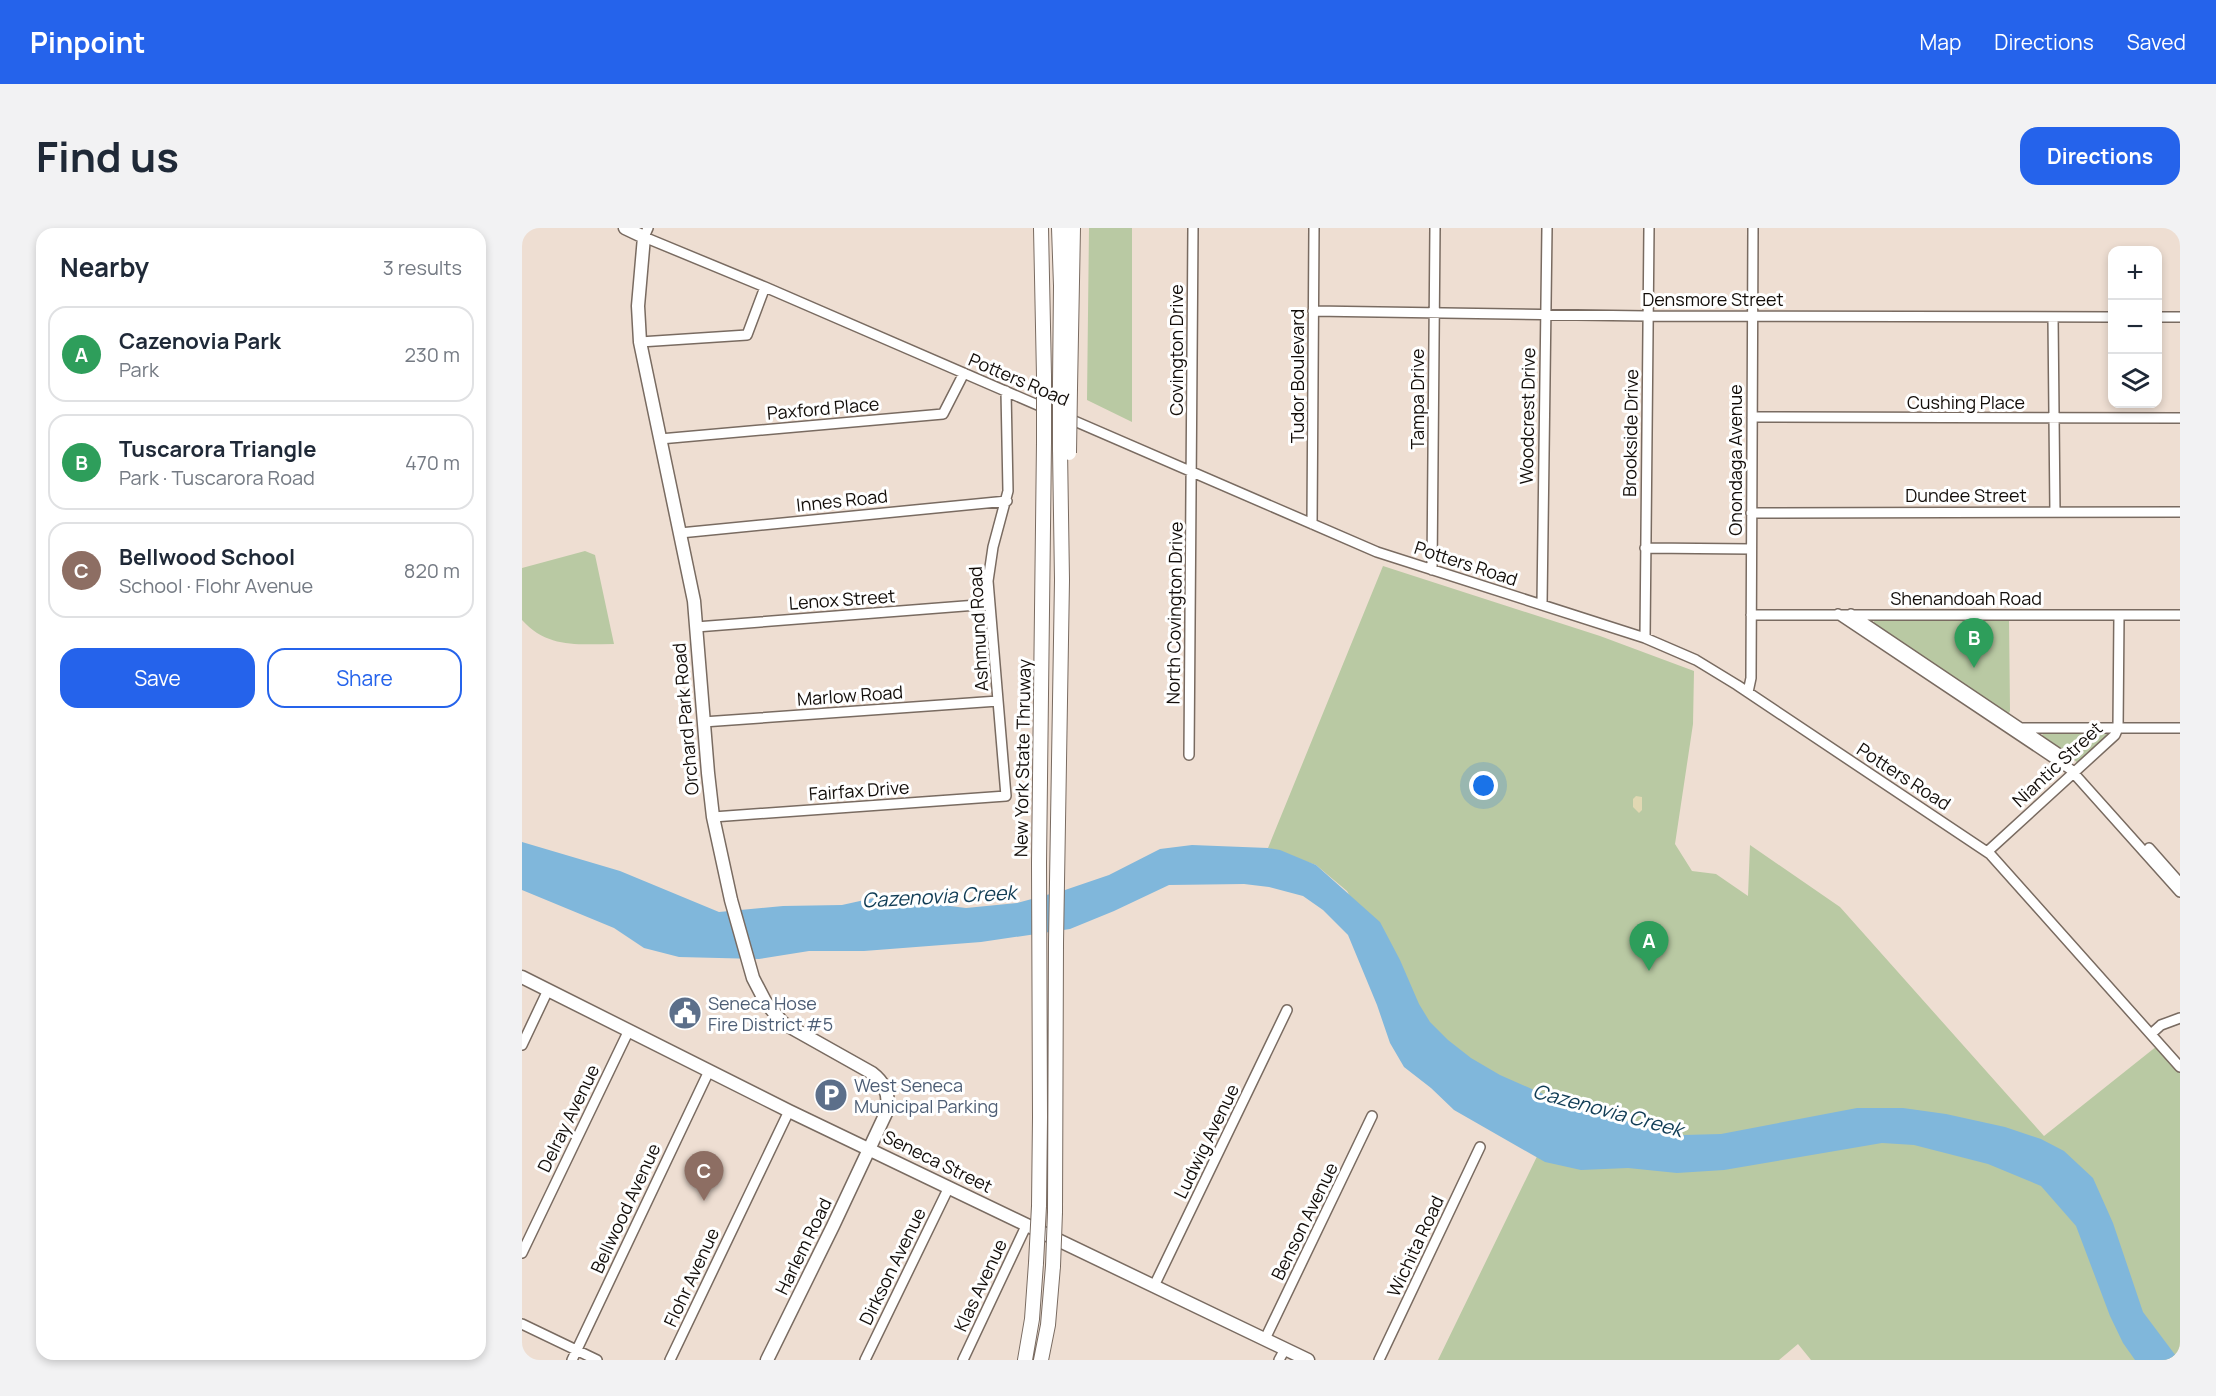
<!DOCTYPE html>
<html lang="en">
<head>
<meta charset="utf-8">
<style>
  :root { --surface:#fff; --page:#f2f2f3; --text:#1f2937; --muted:#747a83; --line:#e0e1e3; --accent:#2563eb }
  body { margin:0; font-family:Manrope,sans-serif; background:var(--page); color:var(--text) }
  .controls { position:absolute; right:18px; top:18px; display:grid; overflow:hidden; border-radius:12px; box-shadow:0 3px 9px #0003 }
  .controls button { width:54px; height:54px; display:grid; place-items:center; padding:0; border:0; border-bottom:2px solid var(--line); background:var(--surface); color:var(--text); font:30px sans-serif }
  .you { position:absolute; left:962px; top:558px; width:21px; height:21px; margin:-15px; border:4px solid #fff; border-radius:50%; background:#1a73e8; box-shadow:0 0 0 9px #1a73e833 }
  .badge { display:grid; place-items:center; width:39px; height:39px; border-radius:50%; background:var(--accent); color:#fff; font-size:20px; font-weight:700 }
  .pin { position:absolute; translate:-50% -50px; filter:drop-shadow(0 2px 3px #0008) }
  .pin::after { content:''; position:absolute; top:32px; width:21px; height:18px; background:inherit; clip-path:polygon(0 0,100% 0,50% 100%) }
  .list { margin:0; padding:0; list-style:none }
  h2 { display:flex; justify-content:space-between; align-items:center; height:78px; margin:0; padding:0 24px; font-size:26px }
  h2 small { font-size:20px; font-weight:400; color:var(--muted) }
  .list li { display:grid; grid-template-columns:39px 1fr auto; gap:18px; align-items:center; box-sizing:border-box; height:96px; margin:0 12px 12px; padding:0 12px; border:2px solid var(--line); border-radius:18px }
  .list b { display:block; font-size:22px; white-space:nowrap }
  .list p { margin:0; font-size:20px; white-space:nowrap; color:var(--muted) }
  .list em { font-size:20px; font-style:normal; color:var(--muted) }
  .actions { display:flex; gap:12px; padding:18px 24px }
  .actions a { flex:1; padding:14px 0; border:2px solid var(--accent); border-radius:18px; text-align:center; font-size:21px; color:var(--accent) }
  .actions .main { background:var(--accent); color:#fff }
  .icon { flex:none; width:33px; height:33px; fill:none; stroke:currentColor; stroke-width:2; stroke-linecap:round; stroke-linejoin:round }
  .map { position:relative; flex:none; width:1658px; height:1132px; overflow:hidden; border-radius:18px }
  header { display:flex; align-items:center; gap:36px; box-sizing:border-box; height:84px; padding:0 30px; background:var(--accent); color:#fff }
  header strong { font-size:28px }
  nav { display:flex; gap:33px; margin-inline-start:auto; font-size:21px }
  .intro { display:flex; align-items:center; justify-content:space-between; box-sizing:border-box; height:144px; padding:0 36px }
  h1 { margin:0; font-size:42px }
  .button { padding:15px 27px; border-radius:18px; background:var(--accent); color:#fff; font-size:21px; font-weight:700 }
  main { display:flex; gap:36px; padding:0 36px }
  aside { flex:1; background:var(--surface); border-radius:18px; box-shadow:0 3px 9px #0003 }
  .map>svg:first-child { display:block }
  .green { fill:#b9c9a3 }
  .sand { fill:#e1d8b3 }
  .water { fill:#80b7db }
  .lines { fill:none; stroke-linecap:round; stroke-linejoin:round }
  .minor-casing { stroke:#796b61; stroke-width:12 }
  .major-casing { stroke:#796b61; stroke-width:15 }
  .highway-casing { stroke:#796b61; stroke-width:16 }
  .minor { stroke:#fff; stroke-width:9 }
  .major { stroke:#fff; stroke-width:12 }
  .highway { stroke:#fff; stroke-width:14 }
  .highway-bridge-casing { stroke:#796b61; stroke-width:16; stroke-linecap:butt }
  .highway-bridge { stroke:#fff; stroke-width:14 }
  .labels { text-anchor:middle; dominant-baseline:central; stroke-width:6; stroke-linejoin:round; paint-order:stroke }
  .street-label { font-size:18px; fill:#120d09; stroke:#fff }
  .service-label { font-size:18px; fill:#4e5e75; stroke:#fff; text-anchor:start }
  .water-label { font-size:20px; font-style:italic; fill:#103c55; stroke:#fff }
</style>
</head>
<body>
<header>
<strong>Pinpoint</strong>
<nav><a>Map</a><a>Directions</a><a>Saved</a></nav>
</header>
<div class="intro"><h1>Find us</h1><a class="button">Directions</a></div>
<main>
<aside>
<h2>Nearby<small>3 results</small></h2>
<ul class="list">
<li><span class="badge" style="background:#2e9e5b">A</span><div><b>Cazenovia Park</b><p>Park</p></div><em>230 m</em></li>
<li><span class="badge" style="background:#2e9e5b">B</span><div><b>Tuscarora Triangle</b><p>Park · Tuscarora Road</p></div><em>470 m</em></li>
<li><span class="badge" style="background:#8d6e63">C</span><div><b>Bellwood School</b><p>School · Flohr Avenue</p></div><em>820 m</em></li>
</ul>
<div class="actions"><a class="main">Save</a><a>Share</a></div>
</aside>
<div class="map">
<svg width="1658" height="1132" viewBox="0 0 1658 1132">
  <rect width="100%" height="100%" fill="#eeded2"/>
  <path class="green" d="M567,0H610V194L565,172Z
    M63,323L73,327L92,416C57,416 26,421 0,392V340Z
    M861,338L1078,408L1172,443L1171,496L1153,616L1170,643L1194,646L1226,668L1228,617L1318,679L1522,908L1635,818L1658,844V1132H1289L1276,1116L1257,1132H916L1022,914L898,792L825,663L794,637L746,620Z
    M1353,391L1487,392L1488,483L1486,487L1351,396Z
    M1521,504H1586L1587,507L1556,535L1520,509Z"/>
  <path class="sand" d="M1114,568L1120,569V582L1117,585L1111,579V571Z"/>
  <path class="water" d="M0,614L98,643L197,684L261,678L320,677L356,669L444,680L495,675L543,662L587,647L638,621L670,617L746,620L758,622L794,637L858,694L878,732L897,776L908,794L926,812L949,830L978,847L1028,869L1084,888L1162,907L1199,906L1335,880H1381L1424,886L1483,899L1519,911L1542,923L1571,950L1591,995L1621,1084L1657,1132H1613L1601,1115L1588,1088L1554,998L1519,958L1466,936L1392,917L1360,915L1202,942L1155,945L1106,940L1059,942L1023,934L932,882L909,860L882,839L868,815L855,777L826,707L801,682L781,668L747,659L722,656L647,657L592,683L548,701L459,714L342,723H287L237,731L157,729L122,720L92,700L0,662Z"/>
  <g class="lines">
    <defs>
      <path id="minor" d="M126,0L122,9L243,59L855,324L1123,410L1174,432L1215,457L1468,626L1658,839
        M791,83L1125,88L1590,89
        M1531,89L1533,284
        M1636,89H1658
        M118,114L225,107L243,59
        M1230,189L1658,190
        M138,211L421,186L442,145
        M1229,285L1658,284
        M790,296L792,0
        M158,305L485,273
        M1123,320L1229,321
        M910,342L913,0
        M1020,376L1025,0
        M1316,386L1548,541L1658,664
        M1329,386L1539,527
        M1229,387H1658
        M174,399L468,376
        M1123,410L1127,0
        M1226,464L1229,450L1231,0
        M181,494L476,473
        M1498,500H1658
        M667,527L671,0
        M191,589L484,568L466,353L471,319L486,263L484,163
        M1627,620L1658,655
        M1465,624L1593,507L1596,500L1597,387
        M1629,806L1639,797L1658,790
        M0,817L26,762
        M0,1025L107,802
        M632,1058L765,782
        M0,1096L75,1132
        M743,1111L850,888
        M50,1132L187,843
        M148,1132L267,883
        M343,1132L427,959
        M441,1132L505,996
        M757,1132L763,1121
        M857,1132L958,919"/>
      <path id="major" d="M103,0L122,9L116,78L118,114L172,373L186,545L191,589L209,672L231,750L244,775L261,795L350,845C363,855 368,867 365,883L311,998L245,1132
        M0,749L267,883L786,1132"/>
      <path id="highway" d="M519,0L522,148
        M537,0L539,58L538,155
        M548,160L551,0
        M517,978L518,889L517,635L522,214
        M533,984L534,715L540,352L538,221
        M503,1132L510,1091L514,1035
        M519,1132L526,1097L531,1038"/>
    </defs>
    <use href="#minor" class="minor-casing"/>
    <use href="#major" class="major-casing"/>
    <use href="#highway" class="highway-casing"/>
    <use href="#minor" class="minor"/>
    <use href="#major" class="major"/>
    <use href="#highway" class="highway"/>
    <defs>
      <path id="highway-bridge" d="M538,155V221
        M522,214V148
        M547,225L548,160
        M514,1035L517,978
        M531,1038L533,984"/>
    </defs>
    <use href="#highway-bridge" class="highway-bridge-casing"/>
    <use href="#highway-bridge" class="highway-bridge"/>
  </g>
  <defs>
    <symbol id="civic-disc" viewBox="-11 -11 22 22"><circle r="9.5" fill="#5c6f8a" stroke="#fff"/><path d="M-.6-6.5H3V-4.5H.6V-3L4-1V1h2V6H-6V1h2V-1L-.6-3ZM-1.2 2.5V6h2.4V2.5Z" fill="#fff"/></symbol>
    <symbol id="parking-disc" viewBox="-11 -11 22 22"><circle r="9.5" fill="#5c6f8a" stroke="#fff"/><path d="M-3.5-5.5H1a3.5 3.5 0 0 1 0 7H-1V5.5H-3.5ZM-1-3.4V-.6H.8a1.4 1.4 0 0 0 0-2.8Z" fill="#fff"/></symbol>
  </defs>
  <g fill-rule="evenodd">
    <use href="#civic-disc" x="144" y="766" width="38" height="38"/>
    <use href="#parking-disc" x="290" y="848" width="38" height="38"/>
  </g>
  <g class="labels">
    <g class="street-label">
      <text x="1191" y="71">Densmore Street</text>
      <text transform="translate(654 122) rotate(-90)">Covington Drive</text>
      <text transform="translate(775 148) rotate(-90)">Tudor Boulevard</text>
      <text transform="translate(497 151) rotate(23)">Potters Road</text>
      <text transform="translate(895 171) rotate(-90)">Tampa Drive</text>
      <text x="1444" y="174">Cushing Place</text>
      <text transform="translate(301 180) rotate(-5)">Paxford Place</text>
      <text transform="translate(1005 188) rotate(-89)">Woodcrest Drive</text>
      <text transform="translate(1108 205) rotate(-89)">Brookside Drive</text>
      <text transform="translate(1213 232) rotate(-90)">Onondaga Avenue</text>
      <text x="1444" y="267">Dundee Street</text>
      <text transform="translate(320 272) rotate(-6)">Innes Road</text>
      <text transform="translate(944 335) rotate(18)">Potters Road</text>
      <text x="1444" y="370">Shenandoah Road</text>
      <text transform="translate(320 371) rotate(-4)">Lenox Street</text>
      <text transform="translate(652 385) rotate(-89)">North Covington Drive</text>
      <text transform="translate(456 401) rotate(-93)">Ashmund Road</text>
      <text transform="translate(328 467) rotate(-4)">Marlow Road</text>
      <text transform="translate(163 491) rotate(-95)">Orchard Park Road</text>
      <text transform="translate(500 530) rotate(-89)">New York State Thruway</text>
      <text transform="translate(1535 536) rotate(-43)">Niantic Street</text>
      <text transform="translate(1382 548) rotate(33)">Potters Road</text>
      <text transform="translate(337 562) rotate(-4)">Fairfax Drive</text>
      <text transform="translate(46 890) rotate(-64)">Delray Avenue</text>
      <text transform="translate(684 913) rotate(-64)">Ludwig Avenue</text>
      <text transform="translate(416 933) rotate(26)">Seneca Street</text>
      <text transform="translate(103 980) rotate(-65)">Bellwood Avenue</text>
      <text transform="translate(782 993) rotate(-64)">Benson Avenue</text>
      <text transform="translate(281 1018) rotate(-64)">Harlem Road</text>
      <text transform="translate(893 1018) rotate(-65)">Wichita Road</text>
      <text transform="translate(370 1038) rotate(-64)">Dirkson Avenue</text>
      <text transform="translate(169 1049) rotate(-65)">Flohr Avenue</text>
      <text transform="translate(458 1057) rotate(-65)">Klas Avenue</text>
    </g>
    <g class="service-label">
      <text x="186" y="775">Seneca Hose<tspan x="186" dy="21">Fire District #5</tspan></text>
      <text x="332" y="857">West Seneca<tspan x="332" dy="21">Municipal Parking</tspan></text>
    </g>
    <g class="water-label">
      <text transform="translate(417 668) rotate(-3)">Cazenovia Creek</text>
      <text transform="translate(1086 882) rotate(15)">Cazenovia Creek</text>
    </g>
  </g>
</svg>
<div class="controls">
<button>+</button>
<button>−</button>
<button><svg class="icon" aria-label="layers" viewBox="0 0 24 24"><path d="M12 4l9 5-9 5-9-5zM3 14l9 5 9-5"/></svg></button>
</div>
<div class="you"></div>
<div class="pin badge" style="left:1127px;top:743px;background:#2e9e5b">A</div>
<div class="pin badge" style="left:1452px;top:440px;background:#2e9e5b">B</div>
<div class="pin badge" style="left:182px;top:973px;background:#8d6e63">C</div>
</div>
</main>
</body>
</html>
